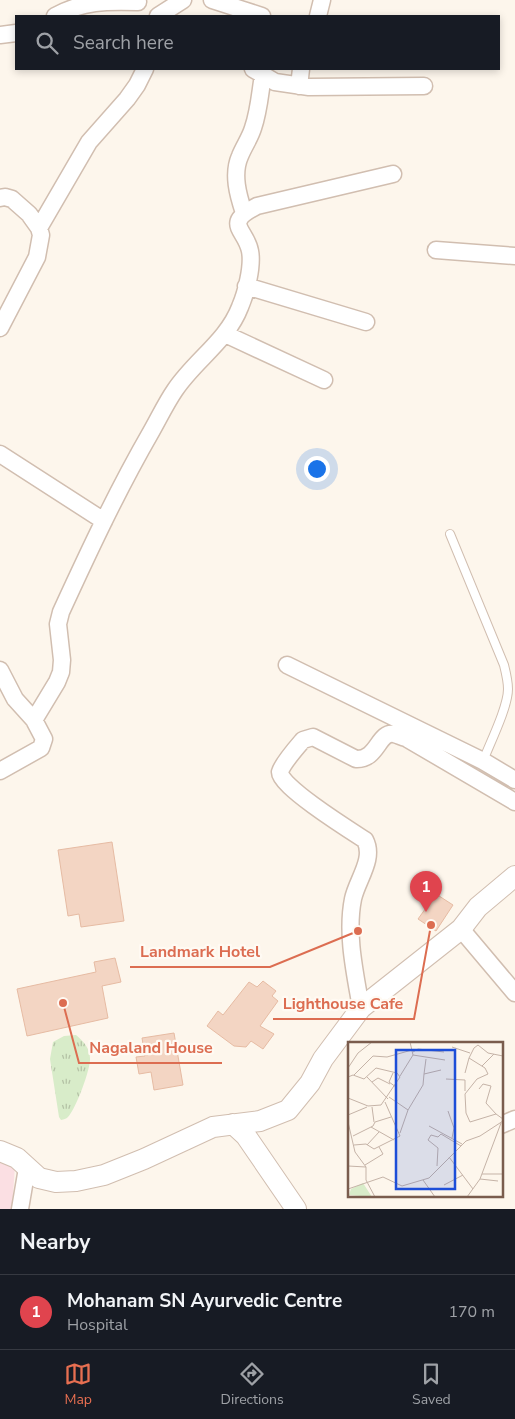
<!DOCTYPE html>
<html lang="en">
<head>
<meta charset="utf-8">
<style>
  :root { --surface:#171b24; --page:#242831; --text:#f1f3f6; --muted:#9ea1a6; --line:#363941; --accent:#e76f51 }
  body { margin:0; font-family:"Nunito Sans",sans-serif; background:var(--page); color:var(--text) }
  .you { position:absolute; left:316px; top:468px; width:18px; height:18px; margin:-12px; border:4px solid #fff; border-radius:50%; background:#1a73e8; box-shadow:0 0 0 8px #1a73e833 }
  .badge { display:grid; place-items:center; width:32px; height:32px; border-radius:50%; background:var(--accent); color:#fff; font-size:16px; font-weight:700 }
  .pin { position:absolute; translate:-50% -41px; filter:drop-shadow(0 1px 2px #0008) }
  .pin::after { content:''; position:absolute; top:26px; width:18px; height:15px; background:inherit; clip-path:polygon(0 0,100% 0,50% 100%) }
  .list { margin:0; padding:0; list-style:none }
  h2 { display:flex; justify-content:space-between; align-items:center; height:65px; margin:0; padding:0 20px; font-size:21px }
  h2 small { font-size:16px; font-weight:400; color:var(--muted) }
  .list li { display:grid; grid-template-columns:32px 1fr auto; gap:15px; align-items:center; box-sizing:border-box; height:75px; padding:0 20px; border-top:1px solid var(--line) }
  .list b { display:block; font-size:19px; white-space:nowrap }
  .list p { margin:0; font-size:16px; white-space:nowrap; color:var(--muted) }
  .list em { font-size:16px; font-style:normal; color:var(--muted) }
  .icon { flex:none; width:28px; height:28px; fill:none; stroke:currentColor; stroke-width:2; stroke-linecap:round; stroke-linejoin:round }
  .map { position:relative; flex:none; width:515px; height:1209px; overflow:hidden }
  .search { position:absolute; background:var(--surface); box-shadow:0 2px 8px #0003; left:15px; right:15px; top:15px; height:55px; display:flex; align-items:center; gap:12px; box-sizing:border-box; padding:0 18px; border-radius:0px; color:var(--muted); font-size:19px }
  .sheet { height:140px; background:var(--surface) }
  nav { display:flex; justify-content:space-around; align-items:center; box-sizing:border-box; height:70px; border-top:1px solid var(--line); background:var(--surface); font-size:14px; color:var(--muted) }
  nav a { display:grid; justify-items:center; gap:2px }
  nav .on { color:var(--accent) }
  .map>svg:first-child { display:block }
  .medical { fill:#fbdfe3 }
  .grass { fill:url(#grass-tufts) }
  .building { fill:#f3d5c3; stroke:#e6bba3 }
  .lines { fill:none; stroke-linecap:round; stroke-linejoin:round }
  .service-casing { stroke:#d1beb0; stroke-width:10 }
  .minor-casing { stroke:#d1beb0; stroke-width:19 }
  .tertiary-casing { stroke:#d1beb0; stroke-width:22 }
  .service { stroke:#fff; stroke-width:8 }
  .minor { stroke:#fff; stroke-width:16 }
  .tertiary { stroke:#fff; stroke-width:20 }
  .inset-road { fill:none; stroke:#c5b3a7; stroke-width:1 }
  .view { fill:#1d4ed8; fill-opacity:0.15; stroke:#1d4ed8; stroke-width:2.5 }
  .inset-edge { fill:none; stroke:#7a5c4d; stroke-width:2.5 }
  .leader { fill:none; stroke:#dc6d51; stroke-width:2 }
  .callout-dot { fill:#dc6d51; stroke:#fffaf3; stroke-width:2 }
  .callout-label { font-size:16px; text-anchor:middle; font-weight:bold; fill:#dc6d51; stroke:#fffaf3; stroke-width:4.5; stroke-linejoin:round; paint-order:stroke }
</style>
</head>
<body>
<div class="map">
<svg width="515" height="1209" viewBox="0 0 515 1209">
  <defs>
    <pattern id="grass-tufts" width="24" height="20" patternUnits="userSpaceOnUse" patternTransform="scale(1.25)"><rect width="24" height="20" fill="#d8ecc9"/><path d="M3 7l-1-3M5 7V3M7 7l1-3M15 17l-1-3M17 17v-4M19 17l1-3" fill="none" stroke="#b4c2a5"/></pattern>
  </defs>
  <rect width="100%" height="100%" fill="#fdf6ec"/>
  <path class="medical" d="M0,1163L15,1166L12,1209H0Z"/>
  <path class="grass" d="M76,1035C83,1041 90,1048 90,1058C91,1068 76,1109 68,1117C66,1119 64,1119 61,1120L59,1117L50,1059L53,1042L64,1036Z"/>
  <path class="building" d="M112,842L124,921L81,927L79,914L68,916L58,850Z
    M436,894L453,905L436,931L418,919Z
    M115,958L121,982L102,986L108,1018L27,1036L17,989L96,972L94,962Z
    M263,981L276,991L272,996L278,1001L260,1026L274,1034L263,1049L251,1041L246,1047L234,1046L207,1026L218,1011L223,1015L249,982L257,987Z
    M174,1033L183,1085L154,1090L151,1072L139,1074L136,1057L145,1056L142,1038Z"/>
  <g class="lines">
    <defs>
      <path id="service" d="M450,534L504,665C506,673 508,681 508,689C508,707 490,743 483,761"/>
      <path id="minor" d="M212,0L262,16
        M55,16C83,1 106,1 138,2
        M158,16L183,0
        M318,16L322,0
        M0,35L16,33
        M253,69L275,82L309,87L424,86
        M299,86L301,69
        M0,198L5,197L12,199L29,214L39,228L41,235L37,257L0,328
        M244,213C238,195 232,174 240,156C244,146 250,138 253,128C259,111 260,93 263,75
        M39,228L89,142L127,99L137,85L145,69
        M436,250L515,256
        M246,286L366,322
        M225,334L324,380
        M0,454L104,521
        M287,665L483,761L515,780
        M0,670L15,699L34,720L44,739L41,748L0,771
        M34,720L57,682L61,672L62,660L58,624L61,612C89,551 117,491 151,432C159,418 166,403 175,390C195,360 227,341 240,307C246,293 253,266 250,251C246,229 222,224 257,206L393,174
        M461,929L515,993
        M361,1008C355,973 346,934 353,899C357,880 375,859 365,840C351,831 279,786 280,772C282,764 297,747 303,740L313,737L356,759C378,760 378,731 394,734C398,735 402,737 406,738L515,802
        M501,1125L515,1119
        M20,1209L27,1168"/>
      <path id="tertiary" d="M233,1124L246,1136L296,1209
        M0,1151L17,1158L39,1178L56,1182L76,1181L104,1175L144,1159L213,1127L260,1121L288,1110L310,1083L323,1059L361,1008L461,929L478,907L515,876"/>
    </defs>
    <use href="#service" class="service-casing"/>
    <use href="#minor" class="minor-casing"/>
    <use href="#tertiary" class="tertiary-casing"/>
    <use href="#service" class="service"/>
    <use href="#minor" class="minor"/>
    <use href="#tertiary" class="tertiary"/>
  </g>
  <g transform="translate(348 1042)">
    <rect width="155" height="155" fill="#fdf6ec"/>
    <path d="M15,141L24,155L1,153L3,147Z" fill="#d8ecc9"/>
    <path class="inset-road" d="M104,5L122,11M65,10L70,7L96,10M65,13L97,18M155,14L140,11L130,3L126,6L121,16L137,26L140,32L129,37L117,52L118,71L122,80L148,72L155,77M134,24L146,12M0,26L10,11L24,0M45,31L41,40L48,45M117,31L121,16M76,32L78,17M6,33L25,14L39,15L64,8M52,34L65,13L62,0M0,35L5,33L16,37L28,26L49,31L52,35L33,63L20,64L0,56M19,35L40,57M98,37L117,38V49M24,40L30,36L42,42M131,47L135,42L143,44L138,61L148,72M41,55L60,68M24,65L26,80M100,69L106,86L104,96M0,73L19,65M0,80L7,110L18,125V138M81,84L114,102M23,85L46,98M52,91L60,68L75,43L76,32L93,28M5,94L25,84L27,80L43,75M6,103L18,102L26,107L52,94L37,60M19,103L31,90M101,115L125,147M17,123L35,112L31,105M0,124L18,125M89,124L90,106L80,98L83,93L90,95L93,92L113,104M134,132H155M132,137L150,139M18,138L27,155M75,138L87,155M96,143L115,133M0,147L35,135L54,144L81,136L118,99L132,94L155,79M119,155L132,137L153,81"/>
    <path class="view" d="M48,8H107V147H48Z"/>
    <rect width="155" height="155" class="inset-edge"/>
  </g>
  <path class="leader" d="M358 931L270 967H130M431 925L414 1019H273M63 1003L79 1063H222"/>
  <g class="callout-dot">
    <circle cx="358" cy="931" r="5"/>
    <circle cx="431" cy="925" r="5"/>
    <circle cx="63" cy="1003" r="5"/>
  </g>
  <g class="callout-label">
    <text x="200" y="957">Landmark Hotel</text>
    <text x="343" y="1009">Lighthouse Cafe</text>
    <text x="151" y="1053">Nagaland House</text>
  </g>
</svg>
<div class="you"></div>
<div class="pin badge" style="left:426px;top:912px;background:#e0444e">1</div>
<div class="search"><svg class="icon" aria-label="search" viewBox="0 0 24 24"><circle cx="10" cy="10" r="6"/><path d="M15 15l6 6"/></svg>Search here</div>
</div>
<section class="sheet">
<h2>Nearby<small></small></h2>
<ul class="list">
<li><span class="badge" style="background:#e0444e">1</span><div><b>Mohanam SN Ayurvedic Centre</b><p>Hospital</p></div><em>170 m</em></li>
</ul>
</section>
<nav>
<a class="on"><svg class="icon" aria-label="map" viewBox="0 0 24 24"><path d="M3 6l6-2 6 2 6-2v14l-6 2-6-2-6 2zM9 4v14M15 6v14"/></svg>Map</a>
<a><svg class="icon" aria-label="directions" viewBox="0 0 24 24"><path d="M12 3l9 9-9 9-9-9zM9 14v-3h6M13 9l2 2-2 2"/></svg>Directions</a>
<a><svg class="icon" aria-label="saved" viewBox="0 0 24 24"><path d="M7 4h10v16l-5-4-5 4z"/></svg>Saved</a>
</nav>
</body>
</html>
